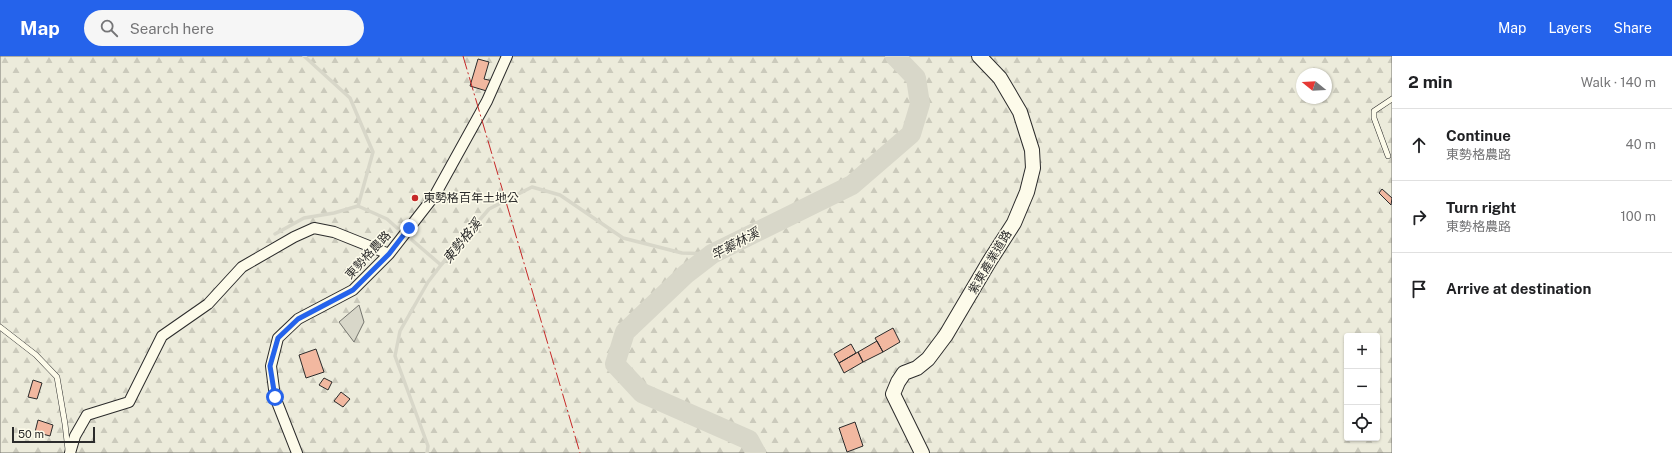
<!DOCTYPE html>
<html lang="en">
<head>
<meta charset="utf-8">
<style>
  :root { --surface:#fff; --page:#f6f6f6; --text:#202124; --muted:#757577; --line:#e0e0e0; --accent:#2563eb }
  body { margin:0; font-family:"Public Sans","Noto Sans TC",sans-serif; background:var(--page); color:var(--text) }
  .controls { position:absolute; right:12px; bottom:12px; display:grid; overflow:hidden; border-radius:4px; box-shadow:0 1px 3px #0004 }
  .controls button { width:36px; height:36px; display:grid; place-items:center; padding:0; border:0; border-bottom:1px solid var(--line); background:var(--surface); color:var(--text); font:20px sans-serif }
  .compass { position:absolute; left:1296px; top:12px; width:36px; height:36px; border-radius:50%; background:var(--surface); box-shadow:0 1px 3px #0004; rotate:288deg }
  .scale { position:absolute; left:12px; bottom:10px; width:83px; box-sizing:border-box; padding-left:4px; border:2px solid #2b2b2b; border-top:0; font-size:11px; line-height:14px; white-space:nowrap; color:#2b2b2b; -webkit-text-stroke:3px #fdfbea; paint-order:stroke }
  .stop { position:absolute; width:12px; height:12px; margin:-9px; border:3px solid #2563eb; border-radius:50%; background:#fff }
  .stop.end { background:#2563eb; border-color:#fff; box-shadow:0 1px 4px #0008 }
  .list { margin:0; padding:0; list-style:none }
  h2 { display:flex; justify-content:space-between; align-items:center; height:52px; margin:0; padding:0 16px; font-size:17px }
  h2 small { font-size:13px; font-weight:400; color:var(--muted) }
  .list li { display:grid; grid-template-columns:26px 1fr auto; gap:12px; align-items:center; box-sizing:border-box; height:72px; padding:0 16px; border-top:1px solid var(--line) }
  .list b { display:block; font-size:15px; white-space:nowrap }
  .list p { margin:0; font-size:13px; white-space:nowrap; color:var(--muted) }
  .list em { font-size:13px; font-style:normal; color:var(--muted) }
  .icon { flex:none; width:22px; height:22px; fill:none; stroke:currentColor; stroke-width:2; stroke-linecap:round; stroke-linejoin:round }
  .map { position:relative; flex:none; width:1392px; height:397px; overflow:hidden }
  header { display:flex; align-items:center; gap:24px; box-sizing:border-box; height:56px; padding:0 20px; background:var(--accent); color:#fff }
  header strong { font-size:19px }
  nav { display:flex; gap:22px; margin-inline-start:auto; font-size:14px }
  .search { width:280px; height:36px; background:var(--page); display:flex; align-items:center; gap:10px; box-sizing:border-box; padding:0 14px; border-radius:22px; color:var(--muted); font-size:15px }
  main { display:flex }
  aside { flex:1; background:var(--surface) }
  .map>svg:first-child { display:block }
  .forest { fill:url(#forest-firs); stroke:#74746e; fill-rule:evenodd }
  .water { fill:#d8d7c9; stroke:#74746e }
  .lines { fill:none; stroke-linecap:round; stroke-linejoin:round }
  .stream { stroke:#d8d7c9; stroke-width:3.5 }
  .river { stroke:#d8d7c9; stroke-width:20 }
  .building { fill:#f2b8a0; stroke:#2b2b2b }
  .lane-casing { stroke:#2b2b2b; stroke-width:6 }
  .street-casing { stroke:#2b2b2b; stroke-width:12 }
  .secondary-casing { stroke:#2b2b2b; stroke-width:16 }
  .lane { stroke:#fdfbea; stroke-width:5 }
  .street { stroke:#fdfbea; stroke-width:10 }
  .secondary { stroke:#fdfbea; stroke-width:14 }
  .power { stroke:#c62828; stroke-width:1; stroke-dasharray:14 3 2 3; stroke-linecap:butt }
  .route { stroke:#2563eb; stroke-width:5 }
  .poi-dot { fill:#c62828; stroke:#fdfbea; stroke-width:1.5 }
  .labels { text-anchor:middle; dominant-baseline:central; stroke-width:3; stroke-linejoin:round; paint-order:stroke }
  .poi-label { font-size:12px; fill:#2b2b2b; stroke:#fdfbea; text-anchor:start }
  .street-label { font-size:12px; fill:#2b2b2b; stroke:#fdfbea }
  .water-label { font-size:13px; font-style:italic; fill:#2b2b2b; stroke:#fdfbea }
</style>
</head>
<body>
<header>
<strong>Map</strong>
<div class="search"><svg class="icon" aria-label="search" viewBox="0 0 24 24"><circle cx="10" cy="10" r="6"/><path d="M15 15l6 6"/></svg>Search here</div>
<nav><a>Map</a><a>Layers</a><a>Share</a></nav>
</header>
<main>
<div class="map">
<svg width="1392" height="397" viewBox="0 0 1392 397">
  <defs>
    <pattern id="forest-firs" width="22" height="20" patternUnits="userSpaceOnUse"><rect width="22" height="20" fill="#ecebdb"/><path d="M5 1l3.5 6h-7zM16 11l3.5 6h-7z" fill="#cbcabc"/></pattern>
  </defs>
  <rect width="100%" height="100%" fill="#fdfbea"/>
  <path class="forest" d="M0,0H1392V397H0ZM1302,18H1326V42H1302ZM1347,280H1377V382H1347Z"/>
  <path class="water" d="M359,249L364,266L354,286L339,266Z"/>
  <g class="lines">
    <path class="stream" d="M304,0L350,42L373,96L358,150L387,163L397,172
      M275,178L304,162L334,157L358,150
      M412,184L441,209
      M427,397L428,390L395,300L400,275L428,226L441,209L489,153L532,131L560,139L623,182L682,197L712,198"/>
    <path class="river" d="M756,397L749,384L642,337L615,308L625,276L686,218L712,198L852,129L911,78L920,48L916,22L895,0"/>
  </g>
  <path class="building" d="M478,3L489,6L484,23L493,25L490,36L470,30Z
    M1382,133L1392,142L1391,149L1379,137Z
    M893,272L900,286L883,296L875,282Z
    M877,285L883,296L863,306L858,296Z
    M851,288L856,297L839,307L834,298Z
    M316,293L324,316L306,322L299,299Z
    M858,296L863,306L844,317L839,307Z
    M324,322L332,326L328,334L319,329Z
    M33,324L42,327L37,343L28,341Z
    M341,336L350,343L343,351L334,345Z
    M38,364L53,369L50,380L35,376Z
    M855,366L863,390L847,396L839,372Z"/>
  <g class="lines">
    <defs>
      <path id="lane" d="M1388,100L1374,62V55L1392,43
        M0,271L36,299L57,321L65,368L68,394"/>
      <path id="street" d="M70,397L75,380L87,359L129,346L162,280L208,248L242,211L294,181L314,172L334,176L389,198
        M297,397L275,341L271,310L278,282L298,263L353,234L389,198L435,139L487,45L507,0"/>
      <path id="secondary" d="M922,397L893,338L898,326L904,317L917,312L928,303L946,279L989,206L1014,167L1027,136L1033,112L1032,94L1020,56L1000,22L979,0"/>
    </defs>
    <use href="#lane" class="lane-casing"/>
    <use href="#street" class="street-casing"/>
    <use href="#secondary" class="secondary-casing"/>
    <use href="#lane" class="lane"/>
    <use href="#street" class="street"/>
    <use href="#secondary" class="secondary"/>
    <path class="power" d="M463,0L580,397"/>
  </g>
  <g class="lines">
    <path class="route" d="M275,341L270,310L278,282L298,263L353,234L389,198L409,172"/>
  </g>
  <circle class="poi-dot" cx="415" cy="142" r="4"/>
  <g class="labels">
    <g class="poi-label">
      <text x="423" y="142">東勢格百年土地公</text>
    </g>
    <g class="street-label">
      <text transform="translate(368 199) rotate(-47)">東勢格農路</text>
      <text transform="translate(990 206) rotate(-59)">紫東產業道路</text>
    </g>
    <g class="water-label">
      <text transform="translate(462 185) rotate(-51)">東勢格溪</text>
      <text transform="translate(735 188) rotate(-28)">竿蓁林溪</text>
    </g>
  </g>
</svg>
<div class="controls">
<button>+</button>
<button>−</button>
<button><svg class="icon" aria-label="locate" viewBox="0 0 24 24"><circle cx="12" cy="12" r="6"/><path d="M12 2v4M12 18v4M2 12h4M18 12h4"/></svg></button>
</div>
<svg class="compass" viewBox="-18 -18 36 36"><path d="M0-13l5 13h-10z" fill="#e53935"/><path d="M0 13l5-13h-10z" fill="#757577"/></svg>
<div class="scale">50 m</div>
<div class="stop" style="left:275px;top:341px"></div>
<div class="stop end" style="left:409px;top:172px"></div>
</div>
<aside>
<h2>2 min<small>Walk · 140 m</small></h2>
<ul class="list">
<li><svg class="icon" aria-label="ahead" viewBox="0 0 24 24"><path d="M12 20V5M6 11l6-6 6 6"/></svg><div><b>Continue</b><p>東勢格農路</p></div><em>40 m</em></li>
<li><svg class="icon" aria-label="right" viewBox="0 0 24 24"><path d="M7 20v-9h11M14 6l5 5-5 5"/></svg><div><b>Turn right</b><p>東勢格農路</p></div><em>100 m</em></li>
<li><svg class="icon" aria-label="arrive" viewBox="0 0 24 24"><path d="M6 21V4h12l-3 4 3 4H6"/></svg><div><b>Arrive at destination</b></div></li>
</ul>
</aside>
</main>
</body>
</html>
